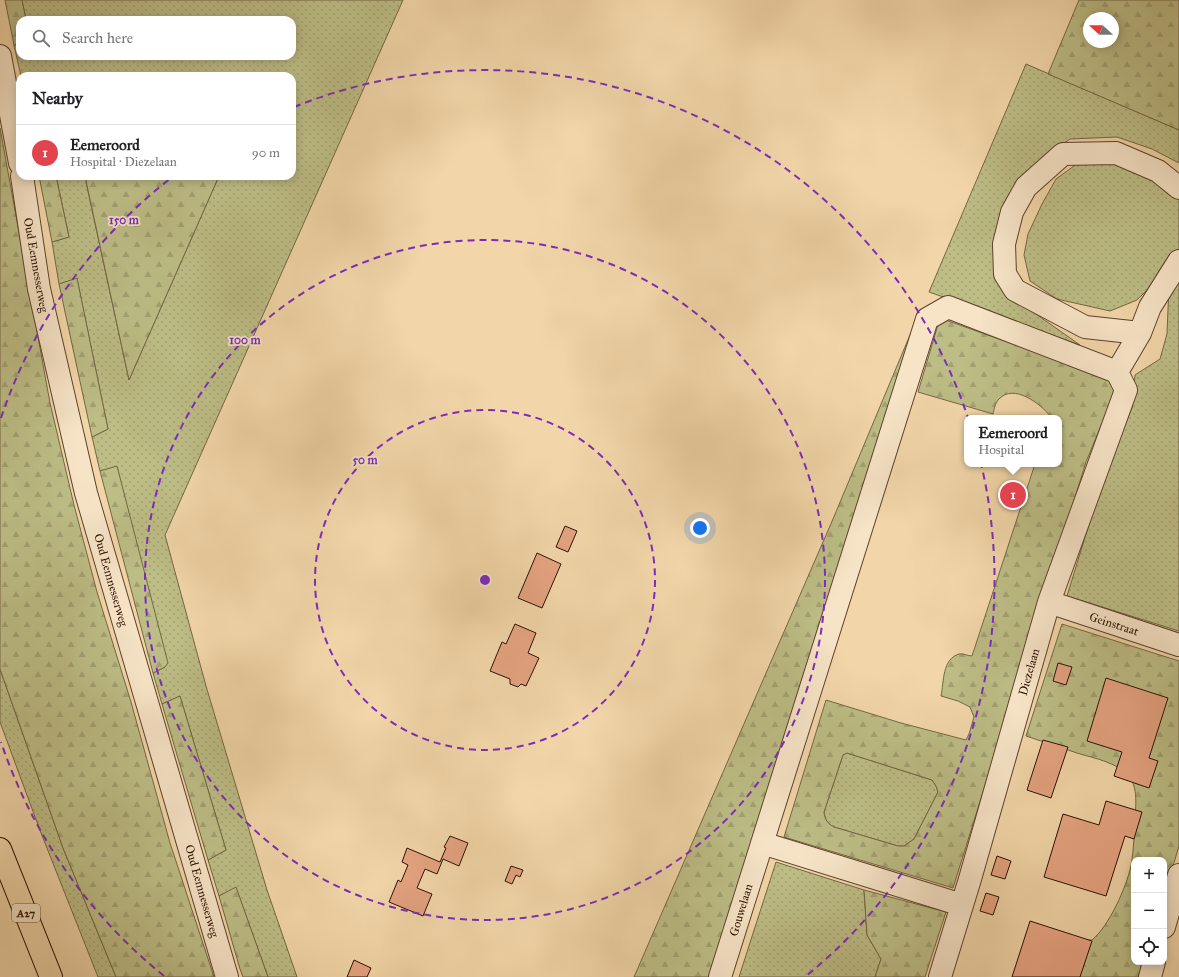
<!DOCTYPE html>
<html lang="en">
<head>
<meta charset="utf-8">
<style>
  :root { --surface:#fff; --page:#f6f6f6; --text:#202124; --muted:#757577; --line:#e0e0e0; --accent:#8f2418 }
  body { margin:0; font-family:"IM FELL Great Primer",serif; background:var(--page); color:var(--text) }
  .controls { position:absolute; right:12px; bottom:12px; display:grid; overflow:hidden; border-radius:8px; box-shadow:0 2px 10px #0003 }
  .controls button { width:36px; height:36px; display:grid; place-items:center; padding:0; border:0; border-bottom:1px solid var(--line); background:var(--surface); color:var(--text); font:20px sans-serif }
  .compass { position:absolute; left:1083px; top:12px; width:36px; height:36px; border-radius:50%; background:var(--surface); box-shadow:0 2px 10px #0003; rotate:291deg }
  .you { position:absolute; left:700px; top:528px; width:14px; height:14px; margin:-10px; border:3px solid #fff; border-radius:50%; background:#1a73e8; box-shadow:0 0 0 6px #1a73e833 }
  .badge { display:grid; place-items:center; width:26px; height:26px; border-radius:50%; background:var(--accent); color:#fff; font-size:13px; font-weight:700 }
  .pin { position:absolute; translate:-50% -50%; border:2px solid #fff; box-shadow:0 1px 4px #0006 }
  .popup { position:absolute; left:964px; top:415px; width:98px; height:52px; box-sizing:border-box; display:grid; place-content:center; border-radius:8px; background:var(--surface); filter:drop-shadow(0 1px 3px #0005); font-size:13px; white-space:nowrap; color:var(--muted) }
  .popup b { font-size:15px; color:var(--text) }
  .popup::after { content:''; position:absolute; left:50%; top:100%; margin-left:-8px; border:8px solid transparent; border-top-color:var(--surface) }
  .list { margin:0; padding:0; list-style:none }
  h2 { display:flex; justify-content:space-between; align-items:center; height:52px; margin:0; padding:0 16px; font-size:17px }
  h2 small { font-size:13px; font-weight:400; color:var(--muted) }
  .list li { display:grid; grid-template-columns:26px 1fr auto; gap:12px; align-items:center; box-sizing:border-box; height:56px; padding:0 16px; border-top:1px solid var(--line) }
  .list b { display:block; font-size:15px; white-space:nowrap }
  .list p { margin:0; font-size:13px; white-space:nowrap; color:var(--muted) }
  .list em { font-size:13px; font-style:normal; color:var(--muted) }
  .icon { flex:none; width:22px; height:22px; fill:none; stroke:currentColor; stroke-width:2; stroke-linecap:round; stroke-linejoin:round }
  .map { position:relative; flex:none; width:1179px; height:977px; overflow:hidden }
  .search { position:absolute; background:var(--surface); box-shadow:0 2px 10px #0003; left:16px; top:16px; width:280px; height:44px; display:flex; align-items:center; gap:10px; box-sizing:border-box; padding:0 14px; border-radius:12px; color:var(--muted); font-size:15px }
  .panel { position:absolute; background:var(--surface); box-shadow:0 2px 10px #0003; left:16px; top:72px; width:280px; height:108px; border-radius:12px }
  .map>svg:first-child { display:block }
  .grass { fill:url(#grass-dots); stroke:#746743 }
  .forest { fill:url(#forest-firs); stroke:#746743; fill-rule:evenodd }
  .building { fill:#e6a482; stroke:#2b1100 }
  .lines { fill:none; stroke-linecap:round; stroke-linejoin:round }
  .minor-casing { stroke:#5d422a; stroke-width:24 }
  .highway-casing { stroke:#2b1100; stroke-width:24 }
  .minor { stroke:#f7e4c7; stroke-width:22 }
  .highway { stroke:#f2d6a9; stroke-width:22 }
  .ring { fill:none; stroke:#7b2cbf; stroke-width:2; stroke-dasharray:7 5 }
  .labels { text-anchor:middle; dominant-baseline:central; stroke-width:3.5; stroke-linejoin:round; paint-order:stroke }
  .shield { fill:#f7e4c7; stroke:#68503c; stroke-width:1 }
  .shield-label { font-size:11px; font-weight:bold; fill:#2b1100 }
  .street-label { font-size:12px; fill:#2b1100; stroke:#f7e4c7 }
  .centre { fill:#7b2cbf; stroke:#f7e4c7; stroke-width:2 }
  .ring-label { font-size:12px; text-anchor:middle; font-weight:bold; fill:#7b2cbf; stroke:#f7e4c7; stroke-width:3.5; stroke-linejoin:round; paint-order:stroke }
</style>
</head>
<body>
<div class="map">
<svg width="1179" height="977" viewBox="0 0 1179 977">
  <defs>
    <pattern id="grass-dots" width="8" height="8" patternUnits="userSpaceOnUse"><rect width="8" height="8" fill="#bdbd86"/><path d="M2 2h.1M6 6h.1" fill="none" stroke="#a3a172" stroke-width="1.8" stroke-linecap="round"/></pattern>
    <pattern id="forest-firs" width="22" height="20" patternUnits="userSpaceOnUse"><rect width="22" height="20" fill="#bdbd86"/><path d="M5 1l3.5 6h-7zM16 11l3.5 6h-7z" fill="#a3a172"/></pattern>
  </defs>
  <rect width="100%" height="100%" fill="#f2d6a9"/>
  <filter id="stains"><feTurbulence type="fractalNoise" baseFrequency=".005" numOctaves="4"/><feColorMatrix values="0 0 0 0 .2 0 0 0 0 .09 0 0 0 0 .02 0 0 0 .5 -.17"/></filter>
  <radialGradient id="worn" r=".72"><stop offset=".6" stop-color="#630" stop-opacity="0"/><stop offset="1" stop-color="#630" stop-opacity=".3"/></radialGradient>
  <path class="grass" d="M22,0H403L165,535L206,686L267,890L297,977H268L236,888L219,896L208,860L226,850L180,696L162,704L153,673L165,667L117,467L100,471L92,437L108,429L77,279L59,284L52,242L69,237L56,176H88L86,182L129,380L219,176H292V76H21L14,45L20,44V56H292V20H26Z
    M1026,64L1179,130V163L1152,149L1117,137L1070,139L1038,162L1020,193L1009,295L1080,345L929,292Z
    M1113,161L1179,194V249L1161,276L1137,300L1110,311L1057,299L1030,281L1024,255L1028,234L1042,204L1056,179L1078,163Z
    M1179,267V631L1067,596L1106,469L1132,408L1135,375L1160,359L1167,334L1169,285Z
    M0,669L63,848L116,977H98L41,833L0,722Z
    M847,753L932,780L936,786L938,792L914,839L904,846H898L834,827C827,823 825,820 824,812L843,755Z
    M776,862L864,890L867,935L881,959L875,977H739Z"/>
  <path class="forest" d="M5,0H22L26,20H20V44L14,45Z
    M1079,0H1179V130L1048,74ZM1089,18H1113V42H1089Z
    M0,128L50,403L74,505L97,592L131,702L170,843L214,977H116L63,848L0,669Z
    M39,176H56L69,237L52,242Z
    M88,176H219L129,380L86,181Z
    M77,278L108,429L92,437L59,284Z
    M920,311L712,977H634L833,519Z
    M940,318L1119,382L1086,462L953,888L784,837L826,700L901,723L966,740L969,734L974,717L970,707L958,701L941,696C944,682 942,659 959,654C963,653 968,656 972,656L1035,464H1059V418H1051V417C1041,404 1014,383 999,399C995,403 994,410 993,414L918,392ZM847,753L932,780L936,786L938,792L914,839L904,846H898L834,827C827,823 825,820 824,812L843,755Z
    M117,466L168,663L165,667L153,673L100,471Z
    M1062,624L1179,661V846L1164,896V860H1134V962H1144L1139,977H1053L1082,940H1092C1109,926 1126,888 1131,866C1134,850 1134,834 1135,818C1136,803 1138,785 1127,774C1116,763 1095,758 1080,754C1062,748 1044,742 1026,736Z
    M180,696L226,850L208,860L162,704Z
    M236,887L268,977H243L240,969L219,896Z
    M864,890L946,912L925,977H875L881,959L867,935Z"/>
  <path class="building" d="M565,526L577,531L568,552L556,547Z
    M537,553L561,564L542,608L518,598Z
    M515,624L536,633L528,653L539,658L526,686L521,684L518,687L510,684V679L490,671L502,642L506,644Z
    M1058,663L1072,667L1066,685L1053,681Z
    M1106,678L1168,698L1149,758L1158,761L1149,788L1114,776L1122,752L1087,741Z
    M1043,740L1068,747L1051,798L1027,790Z
    M1106,801L1142,812L1134,839L1125,836L1106,896L1044,877L1063,814L1099,825Z
    M450,836L468,843L459,866L443,859L437,874L425,869L417,888L432,894L423,916L389,902L398,880L401,882L408,865L402,862L407,848L440,862L446,848L444,847Z
    M997,856L1011,861L1005,879L991,875Z
    M511,866L523,870L520,877L516,875L512,884L505,881Z
    M986,893L999,897L993,915L980,911Z
    M1030,921L1092,941L1080,977H1012Z
    M354,960L371,968L367,977H347Z"/>
  <g class="lines">
    <defs>
      <path id="minor" d="M0,56L20,163
        M22,176L39,289L86,493L227,977
        M1140,333L1085,327L1015,290L1005,274L1004,244L1012,212L1026,187L1063,154L1116,153L1158,171L1179,188
        M1117,372L1140,333L1150,307L1179,261
        M1049,602L1179,645
        M762,843L962,905
        M1164,927L1179,875
        M720,977L927,319L948,307L1117,372
        M940,977L970,879L1049,602L1126,390L1117,372
        M1150,977L1154,962"/>
      <path id="highway" d="M0,849L51,977"/>
    </defs>
    <use href="#minor" class="minor-casing"/>
    <use href="#highway" class="highway-casing"/>
    <use href="#minor" class="minor"/>
    <use href="#highway" class="highway"/>
  </g>
  <g class="ring">
    <circle cx="485" cy="580" r="170"/>
    <circle cx="485" cy="580" r="340"/>
    <path d="M164 976A510 510 0 0 1 1 742M1 418A510 510 0 0 1 171 178M294 107A510 510 0 0 1 806 976"/>
  </g>
  <g class="labels">
    <rect class="shield" x="12" y="904" width="28" height="18" rx="3"/>
    <g class="shield-label">
      <text x="26" y="913">A27</text>
    </g>
    <g class="street-label">
      <text transform="translate(36 265) rotate(80)">Oud Eemnesserweg</text>
      <text transform="translate(111 580) rotate(74)">Oud Eemnesserweg</text>
      <text transform="translate(1114 624) rotate(18)">Geinstraat</text>
      <text transform="translate(1029 672) rotate(-74)">Diezelaan</text>
      <text transform="translate(202 891) rotate(74)">Oud Eemnesserweg</text>
      <text transform="translate(741 910) rotate(-73)">Gouwelaan</text>
    </g>
  </g>
  <circle cx="485" cy="580" r="6" class="centre"/>
  <g class="ring-label">
    <text x="124" y="224">150 m</text>
    <text x="245" y="344">100 m</text>
    <text x="365" y="464">50 m</text>
  </g>
  <rect width="100%" height="100%" filter="url(#stains)"/>
  <rect width="100%" height="100%" fill="url(#worn)"/>
</svg>
<div class="controls">
<button>+</button>
<button>−</button>
<button><svg class="icon" aria-label="locate" viewBox="0 0 24 24"><circle cx="12" cy="12" r="6"/><path d="M12 2v4M12 18v4M2 12h4M18 12h4"/></svg></button>
</div>
<svg class="compass" viewBox="-18 -18 36 36"><path d="M0-13l5 13h-10z" fill="#e53935"/><path d="M0 13l5-13h-10z" fill="#757577"/></svg>
<div class="you"></div>
<div class="pin badge" style="left:1013px;top:495px;background:#e0444e">1</div>
<div class="popup"><b>Eemeroord</b>Hospital</div>
<div class="search"><svg class="icon" aria-label="search" viewBox="0 0 24 24"><circle cx="10" cy="10" r="6"/><path d="M15 15l6 6"/></svg>Search here</div>
<section class="panel">
<h2>Nearby<small></small></h2>
<ul class="list">
<li><span class="badge" style="background:#e0444e">1</span><div><b>Eemeroord</b><p>Hospital · Diezelaan</p></div><em>90 m</em></li>
</ul>
</section>
</div>
</body>
</html>
